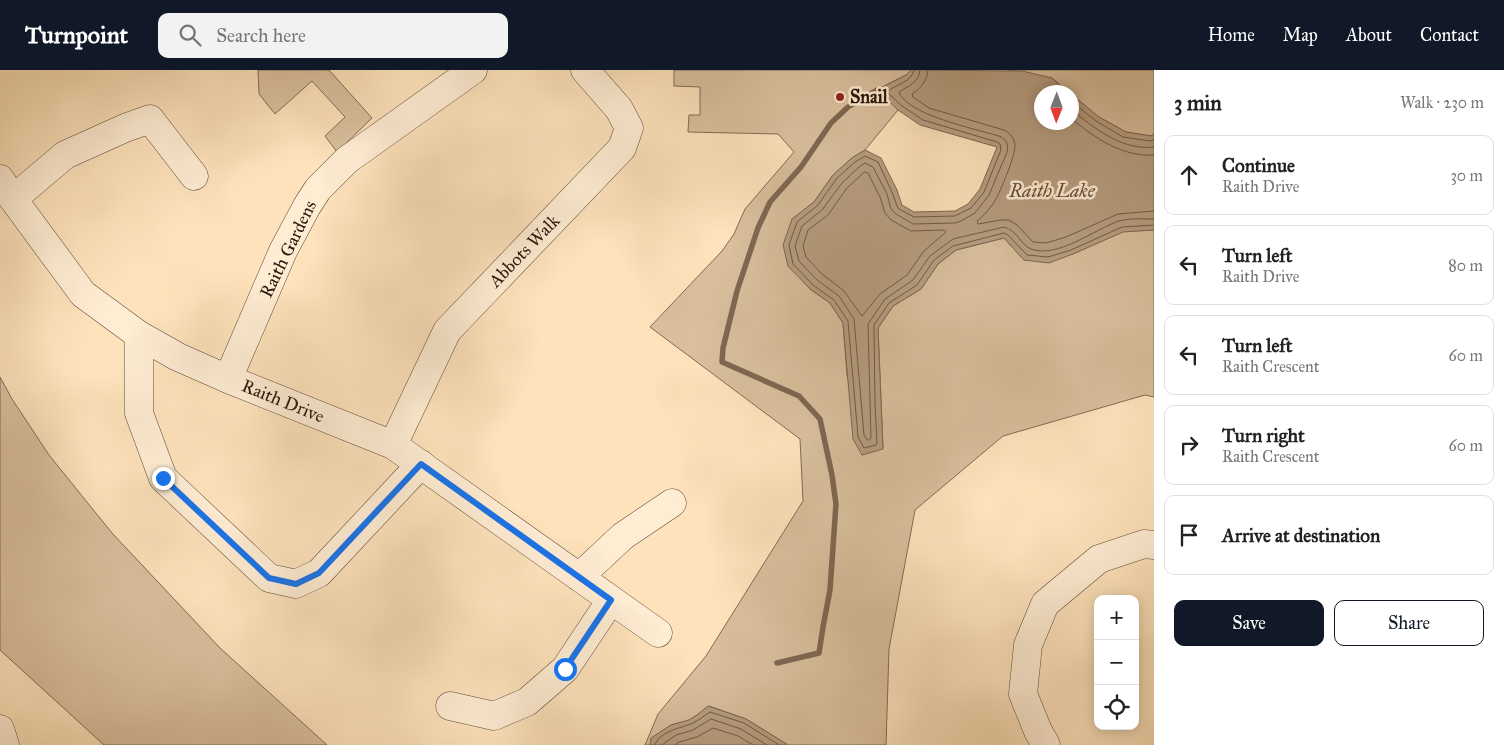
<!DOCTYPE html>
<html lang="en">
<head>
<meta charset="utf-8">
<style>
  :root { --surface:#fff; --page:#f2f2f2; --text:#222; --muted:#767676; --line:#e0e0e0; --accent:#111827 }
  body { margin:0; font-family:"IM FELL Great Primer",serif; background:var(--page); color:var(--text) }
  .controls { position:absolute; right:15px; bottom:15px; display:grid; overflow:hidden; border-radius:10px; box-shadow:0 2px 12px #0003 }
  .controls button { width:45px; height:45px; display:grid; place-items:center; padding:0; border:0; border-bottom:1px solid var(--line); background:var(--surface); color:var(--text); font:25px sans-serif }
  .compass { position:absolute; left:1034px; top:15px; width:45px; height:45px; border-radius:50%; background:var(--surface); box-shadow:0 2px 12px #0003; rotate:181deg }
  .stop { position:absolute; width:15px; height:15px; margin:-11px; border:4px solid #1a73e8; border-radius:50%; background:#fff }
  .stop.end { background:#1a73e8; border-color:#fff; box-shadow:0 1px 5px #0008 }
  .list { margin:0; padding:0; list-style:none }
  h2 { display:flex; justify-content:space-between; align-items:center; height:65px; margin:0; padding:0 20px; font-size:21px }
  h2 small { font-size:16px; font-weight:400; color:var(--muted) }
  .list li { display:grid; grid-template-columns:32px 1fr auto; gap:15px; align-items:center; box-sizing:border-box; height:80px; margin:0 10px 10px; padding:0 10px; border:1px solid var(--line); border-radius:10px }
  .list b { display:block; font-size:19px; white-space:nowrap }
  .list p { margin:0; font-size:16px; white-space:nowrap; color:var(--muted) }
  .list em { font-size:16px; font-style:normal; color:var(--muted) }
  .actions { display:flex; gap:10px; padding:15px 20px }
  .actions a { flex:1; padding:11px 0; border:1px solid var(--accent); border-radius:10px; text-align:center; font-size:18px; color:var(--accent) }
  .actions .main { background:var(--accent); color:#fff }
  .icon { flex:none; width:28px; height:28px; fill:none; stroke:currentColor; stroke-width:2; stroke-linecap:round; stroke-linejoin:round }
  .map { position:relative; flex:none; width:1154px; height:675px; overflow:hidden }
  header { display:flex; align-items:center; gap:30px; box-sizing:border-box; height:70px; padding:0 25px; background:var(--accent); color:#fff }
  header strong { font-size:24px }
  nav { display:flex; gap:28px; margin-inline-start:auto; font-size:18px }
  .search { width:350px; height:45px; background:var(--page); display:flex; align-items:center; gap:12px; box-sizing:border-box; padding:0 18px; border-radius:10px; color:var(--muted); font-size:19px }
  main { display:flex }
  aside { flex:1; background:var(--surface) }
  .map>svg:first-child { display:block }
  .green { fill:#d9bf9d; stroke:#826a54 }
  .water { fill:#b69d80; stroke:#7e6752 }
  .lines { fill:none; stroke-linecap:round; stroke-linejoin:round }
  .shore { stroke:#705a46; stroke-width:1 }
  .stream { stroke:#7e6752; stroke-width:5.5 }
  .minor-casing { stroke:#604938; stroke-width:29 }
  .minor { stroke:#feecd3; stroke-width:28 }
  .route { stroke:#1a73e8; stroke-width:6 }
  .poi-dot { fill:#8f2418; stroke:#feecd3; stroke-width:2 }
  .labels { text-anchor:middle; dominant-baseline:central; stroke-width:5; stroke-linejoin:round; paint-order:stroke }
  .poi-label { font-size:18px; font-weight:bold; fill:#2b160c; stroke:#feecd3; text-anchor:start }
  .street-label { font-size:18px; fill:#2b160c; stroke:#feecd3 }
  .water-label { font-size:19px; font-style:italic; fill:#634c3a; stroke:#feecd3 }
</style>
</head>
<body>
<header>
<strong>Turnpoint</strong>
<div class="search"><svg class="icon" aria-label="search" viewBox="0 0 24 24"><circle cx="10" cy="10" r="6"/><path d="M15 15l6 6"/></svg>Search here</div>
<nav><a>Home</a><a>Map</a><a>About</a><a>Contact</a></nav>
</header>
<main>
<div class="map">
<svg width="1154" height="675" viewBox="0 0 1154 675">
  <rect width="100%" height="100%" fill="#fde2bb"/>
  <filter id="stains"><feTurbulence type="fractalNoise" baseFrequency=".004" numOctaves="4"/><feColorMatrix values="0 0 0 0 .2 0 0 0 0 .09 0 0 0 0 .02 0 0 0 .5 -.17"/></filter>
  <radialGradient id="worn" r=".72"><stop offset=".6" stop-color="#630" stop-opacity="0"/><stop offset="1" stop-color="#630" stop-opacity=".3"/></radialGradient>
  <path class="green" d="M258,0H329L372,48L337,82L325,66L345,47L312,11L275,44L259,24Z
    M674,0H911L906,5L878,19L898,40L865,80L852,88L833,105L814,132L792,149L810,219L830,233L843,253L847,305L862,385L883,378L878,258L893,236L921,219L938,194L956,180L1004,168L1024,190L1073,184L1123,161L1154,160V327L1145,325L1003,366L915,440L889,579L886,675H788L746,649L709,636L697,645L689,650L671,655L652,668L650,675H645L658,644L706,586L803,431L800,369L650,257L722,181L734,164L745,139L794,82L778,64L688,62L689,45H700V17L674,16Z
    M1007,0H1154V64L1151,66L1126,62L1099,47L1072,25V22H1068L1052,8Z
    M0,307L12,329L49,385L112,463L220,578L327,675H104L0,580Z"/>
  <path class="water" d="M911,0L1022,1L1052,8L1068,22H1042V52H1072V25L1099,47L1126,62L1151,66L1154,64V160L1123,162L1073,184L1049,193L1024,190L1004,168L956,180L938,194L921,219L893,236L878,258L883,379L862,385L853,369L843,253L830,233L810,219L788,196L783,175L792,149L814,132L833,105L852,88L865,80L881,88L897,120L902,135L914,142L955,141L968,134L980,119L997,77L920,55L898,40L877,20L906,5Z
    M708,636L746,649L788,675H650L651,668L671,655L689,650L697,645Z"/>
  <g class="lines">
    <path class="shore" d="M914,0C912,12 897,14 888,21V23L902,36L923,50L997,72L1000,74L1001,80L984,122L971,138L955,146L914,147L899,139L897,136L892,122L878,92L865,86L855,92L837,108L818,135L797,152L789,175L793,194L813,215L834,230L848,251L858,367L864,378L876,375L877,373L875,333L874,255L889,233L917,215L934,190L953,176L1004,163L1008,165L1027,185L1048,187L1071,180L1122,157L1154,155
      M920,0C919,13 908,16 899,22C907,45 976,59 999,66C1006,69 1009,74 1007,82L989,125L975,143L961,151L955,153L913,154L896,144L891,139L887,124L873,97L865,93L859,97L842,113L822,140L802,156L795,176L799,191L817,210L839,226L854,249L864,365L867,370H869L871,368L868,254L885,229L913,210L930,186L953,169L1004,157C1017,160 1021,175 1031,179C1057,189 1095,159 1119,151C1129,148 1143,149 1154,149
      M928,0C927,11 921,18 912,24L913,27L929,38L1004,60C1010,63 1014,68 1015,75C1016,84 1002,117 997,127C993,135 985,145 977,151L978,154L1001,150H1009L1017,155L1033,172L1046,173L1066,167L1118,144L1154,141
      M1072,32L1096,51L1123,67L1150,71L1154,70
      M1072,40C1094,58 1122,81 1154,77
      M1072,49C1095,68 1122,87 1154,85
      M865,102L868,103L880,127L885,143L891,150L911,161L944,160L946,162L924,181L907,205L880,224L862,246L843,220L822,204L806,187L803,176L808,160L828,145L847,118Z
      M655,675C659,661 682,658 693,653C699,650 704,646 710,642L744,653L779,675
      M662,675L676,665L693,660L711,649L741,659L767,675
      M675,675L679,672L697,667L713,658L738,666L753,675"/>
    <path class="stream" d="M777,593L819,583L823,557L830,520L836,434L832,405L820,349L799,326L722,292L723,278L737,221L758,158L770,132L801,97L831,53L848,37L877,20L884,19"/>
    <defs>
      <path id="minor" d="M0,109L13,129L83,224L139,265L178,287L228,309L393,375L658,563
        M13,129L65,85L125,58L150,49L194,106
        M139,265V343L163,408L269,508L296,514L319,503L421,394
        M228,309L283,181L307,136L318,119L347,90L473,0
        M393,375L447,261L622,78L629,58L619,39L585,0
        M579,507L623,466L672,433
        M450,636L494,646L527,632L565,599L611,530
        M0,659L5,675
        M1046,675L1038,661L1023,624L1028,575L1045,534L1099,489L1144,474L1154,475"/>
    </defs>
    <use href="#minor" class="minor-casing"/>
    <use href="#minor" class="minor"/>
  </g>
  <g class="lines">
    <path class="route" d="M163,408L269,508L296,514L319,503L421,394L611,530L565,599"/>
  </g>
  <circle class="poi-dot" cx="840" cy="27" r="5"/>
  <g class="labels">
    <g class="poi-label">
      <text x="850" y="27">Snail</text>
    </g>
    <g class="street-label">
      <text transform="translate(288 179) rotate(-64)">Raith Gardens</text>
      <text transform="translate(524 181) rotate(-46)">Abbots Walk</text>
      <text transform="translate(283 331) rotate(22)">Raith Drive</text>
    </g>
    <g class="water-label">
      <text x="1052" y="120">Raith Lake</text>
    </g>
  </g>
  <rect width="100%" height="100%" filter="url(#stains)"/>
  <rect width="100%" height="100%" fill="url(#worn)"/>
</svg>
<div class="controls">
<button>+</button>
<button>−</button>
<button><svg class="icon" aria-label="locate" viewBox="0 0 24 24"><circle cx="12" cy="12" r="6"/><path d="M12 2v4M12 18v4M2 12h4M18 12h4"/></svg></button>
</div>
<svg class="compass" viewBox="-18 -18 36 36"><path d="M0-13l5 13h-10z" fill="#e53935"/><path d="M0 13l5-13h-10z" fill="#767676"/></svg>
<div class="stop" style="left:565px;top:599px"></div>
<div class="stop end" style="left:163px;top:408px"></div>
</div>
<aside>
<h2>3 min<small>Walk · 230 m</small></h2>
<ul class="list">
<li><svg class="icon" aria-label="ahead" viewBox="0 0 24 24"><path d="M12 20V5M6 11l6-6 6 6"/></svg><div><b>Continue</b><p>Raith Drive</p></div><em>30 m</em></li>
<li><svg class="icon" aria-label="left" viewBox="0 0 24 24"><path d="M17 20v-9H6M10 6l-5 5 5 5"/></svg><div><b>Turn left</b><p>Raith Drive</p></div><em>80 m</em></li>
<li><svg class="icon" aria-label="left" viewBox="0 0 24 24"><path d="M17 20v-9H6M10 6l-5 5 5 5"/></svg><div><b>Turn left</b><p>Raith Crescent</p></div><em>60 m</em></li>
<li><svg class="icon" aria-label="right" viewBox="0 0 24 24"><path d="M7 20v-9h11M14 6l5 5-5 5"/></svg><div><b>Turn right</b><p>Raith Crescent</p></div><em>60 m</em></li>
<li><svg class="icon" aria-label="arrive" viewBox="0 0 24 24"><path d="M6 21V4h12l-3 4 3 4H6"/></svg><div><b>Arrive at destination</b></div></li>
</ul>
<div class="actions"><a class="main">Save</a><a>Share</a></div>
</aside>
</main>
</body>
</html>
